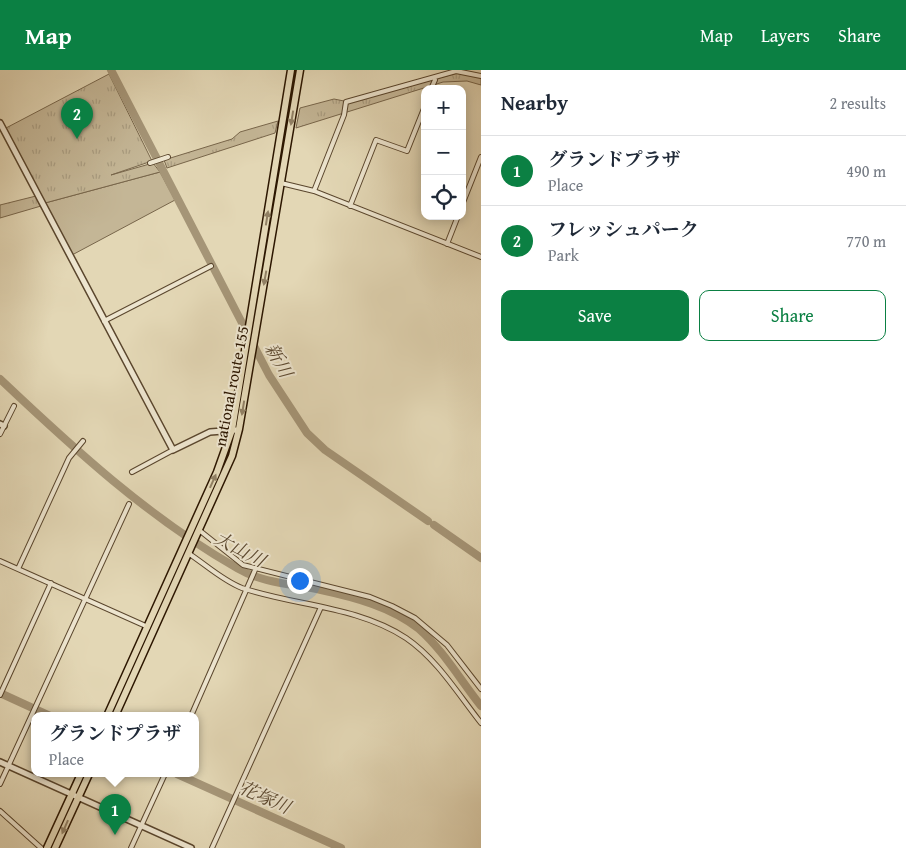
<!DOCTYPE html>
<html lang="en">
<head>
<meta charset="utf-8">
<style>
  :root { --surface:#fff; --page:#f6f6f7; --text:#1f2937; --muted:#747a83; --line:#e0e1e3; --accent:#0b8043 }
  body { margin:0; font-family:"Gentium Book Plus","Noto Serif JP",serif; background:var(--page); color:var(--text) }
  .controls { position:absolute; right:15px; top:15px; display:grid; overflow:hidden; border-radius:10px; box-shadow:0 2px 12px #0003 }
  .controls button { width:45px; height:45px; display:grid; place-items:center; padding:0; border:0; border-bottom:1px solid var(--line); background:var(--surface); color:var(--text); font:25px sans-serif }
  .you { position:absolute; left:299px; top:510px; width:18px; height:18px; margin:-12px; border:4px solid #fff; border-radius:50%; background:#1a73e8; box-shadow:0 0 0 8px #1a73e833 }
  .badge { display:grid; place-items:center; width:32px; height:32px; border-radius:50%; background:var(--accent); color:#fff; font-size:16px; font-weight:700 }
  .pin { position:absolute; translate:-50% -41px; filter:drop-shadow(0 1px 2px #0008) }
  .pin::after { content:''; position:absolute; top:26px; width:18px; height:15px; background:inherit; clip-path:polygon(0 0,100% 0,50% 100%) }
  .popup { position:absolute; left:31px; top:642px; width:168px; height:65px; box-sizing:border-box; display:grid; place-content:center; border-radius:10px; background:var(--surface); filter:drop-shadow(0 1px 4px #0005); font-size:16px; white-space:nowrap; color:var(--muted) }
  .popup b { font-size:19px; color:var(--text) }
  .popup::after { content:''; position:absolute; left:50%; top:100%; margin-left:-10px; border:10px solid transparent; border-top-color:var(--surface) }
  .list { margin:0; padding:0; list-style:none }
  h2 { display:flex; justify-content:space-between; align-items:center; height:65px; margin:0; padding:0 20px; font-size:21px }
  h2 small { font-size:16px; font-weight:400; color:var(--muted) }
  .list li { display:grid; grid-template-columns:32px 1fr auto; gap:15px; align-items:center; box-sizing:border-box; height:70px; padding:0 20px; border-top:1px solid var(--line) }
  .list b { display:block; font-size:19px; white-space:nowrap }
  .list p { margin:0; font-size:16px; white-space:nowrap; color:var(--muted) }
  .list em { font-size:16px; font-style:normal; color:var(--muted) }
  .actions { display:flex; gap:10px; padding:15px 20px }
  .actions a { flex:1; padding:11px 0; border:1px solid var(--accent); border-radius:10px; text-align:center; font-size:18px; color:var(--accent) }
  .actions .main { background:var(--accent); color:#fff }
  .icon { flex:none; width:28px; height:28px; fill:none; stroke:currentColor; stroke-width:2; stroke-linecap:round; stroke-linejoin:round }
  .map { position:relative; flex:none; width:481px; height:778px; overflow:hidden }
  header { display:flex; align-items:center; gap:30px; box-sizing:border-box; height:70px; padding:0 25px; background:var(--accent); color:#fff }
  header strong { font-size:24px }
  nav { display:flex; gap:28px; margin-inline-start:auto; font-size:18px }
  main { display:flex }
  aside { flex:1; background:var(--surface) }
  .map>svg:first-child { display:block }
  .grass { fill:#c4b696; stroke:#78664b }
  .park { fill:url(#park-tufts); stroke:#78664b }
  .lines { fill:none; stroke-linecap:round; stroke-linejoin:round }
  .stream { stroke:#756247; stroke-width:1 }
  .river { stroke:#a59577; stroke-width:8 }
  .minor-casing { stroke:#5a462d; stroke-width:6 }
  .tertiary-casing { stroke:#5a462d; stroke-width:8 }
  .trunk-casing { stroke:#2c1600; stroke-width:9 }
  .minor { stroke:#ede5cf; stroke-width:4 }
  .tertiary { stroke:#ede5cf; stroke-width:5 }
  .trunk { stroke:#e3d7b5; stroke-width:6 }
  .oneway { fill:#918064 }
  .labels { text-anchor:middle; dominant-baseline:central; stroke-width:4; stroke-linejoin:round; paint-order:stroke }
  .street-label { font-size:16px; fill:#2c1600; stroke:#ede5cf }
  .water-label { font-size:18px; font-style:italic; fill:#5c4930; stroke:#ede5cf }
</style>
</head>
<body>
<header>
<strong>Map</strong>
<nav><a>Map</a><a>Layers</a><a>Share</a></nav>
</header>
<main>
<div class="map">
<svg width="481" height="778" viewBox="0 0 481 778">
  <defs>
    <pattern id="park-tufts" width="24" height="20" patternUnits="userSpaceOnUse" patternTransform="scale(1.25)"><rect width="24" height="20" fill="#c4b696"/><path d="M3 7l-1-3M5 7V3M7 7l1-3M15 17l-1-3M17 17v-4M19 17l1-3" fill="none" stroke="#a99c80"/></pattern>
  </defs>
  <rect width="100%" height="100%" fill="#e3d7b5"/>
  <filter id="stains"><feTurbulence type="fractalNoise" baseFrequency=".004" numOctaves="4"/><feColorMatrix values="0 0 0 0 .2 0 0 0 0 .09 0 0 0 0 .02 0 0 0 .5 -.17"/></filter>
  <radialGradient id="worn" r=".72"><stop offset=".6" stop-color="#630" stop-opacity="0"/><stop offset="1" stop-color="#630" stop-opacity=".3"/></radialGradient>
  <path class="grass" d="M160,102L175,130L72,185L45,133Z"/>
  <path class="park" d="M458,3L481,8V15L467,11L443,12L296,58L300,38L334,29L349,32Z
    M109,4L152,91L111,105L153,93L160,102L45,133L6,58Z
    M278,51L275,63L167,98L164,90L232,69L240,62Z
    M36,126L41,136L0,148V135Z"/>
  <g class="lines">
    <path class="stream" d="M0,738L27,762"/>
    <path class="river" d="M111,0L269,305L307,363L325,380L428,451
      M0,309C73,378 149,448 237,498C262,513 293,514 321,520C354,527 392,537 419,559C443,580 461,611 481,636
      M434,455L481,488
      M0,623L50,646
      M177,704L341,778"/>
    <defs>
      <path id="minor" d="M431,19L435,10
        M150,93L168,87
        M281,113L314,121L481,187
        M314,121L344,45L346,32L456,1L481,6
        M462,135L481,87
        M350,136L376,70L407,81L425,36
        M447,174L458,146
        M104,251L211,196
        M0,364L14,336
        M132,402L173,380
        M199,460L243,495L370,527L392,536L415,548L447,575L481,619
        M188,483C205,494 223,511 242,518C296,536 357,536 406,568C437,589 458,624 481,653
        M0,491L148,557
        M18,499L69,388L83,371
        M0,625L51,513
        M191,646L255,500
        M0,714L129,434
        M0,741L41,778
        M131,778L165,704
        M212,778L321,537"/>
      <path id="tertiary" d="M0,53L173,380L210,362L236,360
        M0,354L4,356
        M0,692L191,778"/>
      <path id="trunk" d="M107,646L217,402L232,360L291,0
        M115,646L232,386L239,359L300,0
        M47,778L81,704
        M55,778L89,704"/>
    </defs>
    <use href="#minor" class="minor-casing"/>
    <use href="#tertiary" class="tertiary-casing"/>
    <use href="#trunk" class="trunk-casing"/>
    <use href="#minor" class="minor"/>
    <use href="#tertiary" class="tertiary"/>
    <use href="#trunk" class="trunk"/>
  </g>
  <defs><path id="oneway-solid" d="M-6-.8H1V-3.2L6.5 0L1 3.2V.8H-6Z" transform="scale(1.25)"/></defs>
  <g class="oneway">
    <use href="#oneway-solid" transform="translate(292 48) rotate(99)"/>
    <use href="#oneway-solid" transform="translate(267 148) rotate(-81)"/>
    <use href="#oneway-solid" transform="translate(265 208) rotate(100)"/>
    <use href="#oneway-solid" transform="translate(243 338) rotate(99)"/>
    <use href="#oneway-solid" transform="translate(213 411) rotate(-66)"/>
    <use href="#oneway-solid" transform="translate(65 757) rotate(114)"/>
  </g>
  <g class="labels">
    <g class="street-label">
      <text transform="translate(231 316) rotate(-79)">national route 155</text>
    </g>
    <g class="water-label">
      <text transform="translate(279 290) rotate(61)">新川</text>
      <text transform="translate(240 479) rotate(28)">大山川</text>
      <text transform="translate(265 727) rotate(24)">花塚川</text>
    </g>
  </g>
  <rect width="100%" height="100%" filter="url(#stains)"/>
  <rect width="100%" height="100%" fill="url(#worn)"/>
</svg>
<div class="controls">
<button>+</button>
<button>−</button>
<button><svg class="icon" aria-label="locate" viewBox="0 0 24 24"><circle cx="12" cy="12" r="6"/><path d="M12 2v4M12 18v4M2 12h4M18 12h4"/></svg></button>
</div>
<div class="you"></div>
<div class="pin badge" style="left:115px;top:765px">1</div>
<div class="popup"><b>グランドプラザ</b>Place</div>
<div class="pin badge" style="left:77px;top:69px">2</div>
</div>
<aside>
<h2>Nearby<small>2 results</small></h2>
<ul class="list">
<li><span class="badge">1</span><div><b>グランドプラザ</b><p>Place</p></div><em>490 m</em></li>
<li><span class="badge">2</span><div><b>フレッシュパーク</b><p>Park</p></div><em>770 m</em></li>
</ul>
<div class="actions"><a class="main">Save</a><a>Share</a></div>
</aside>
</main>
</body>
</html>
